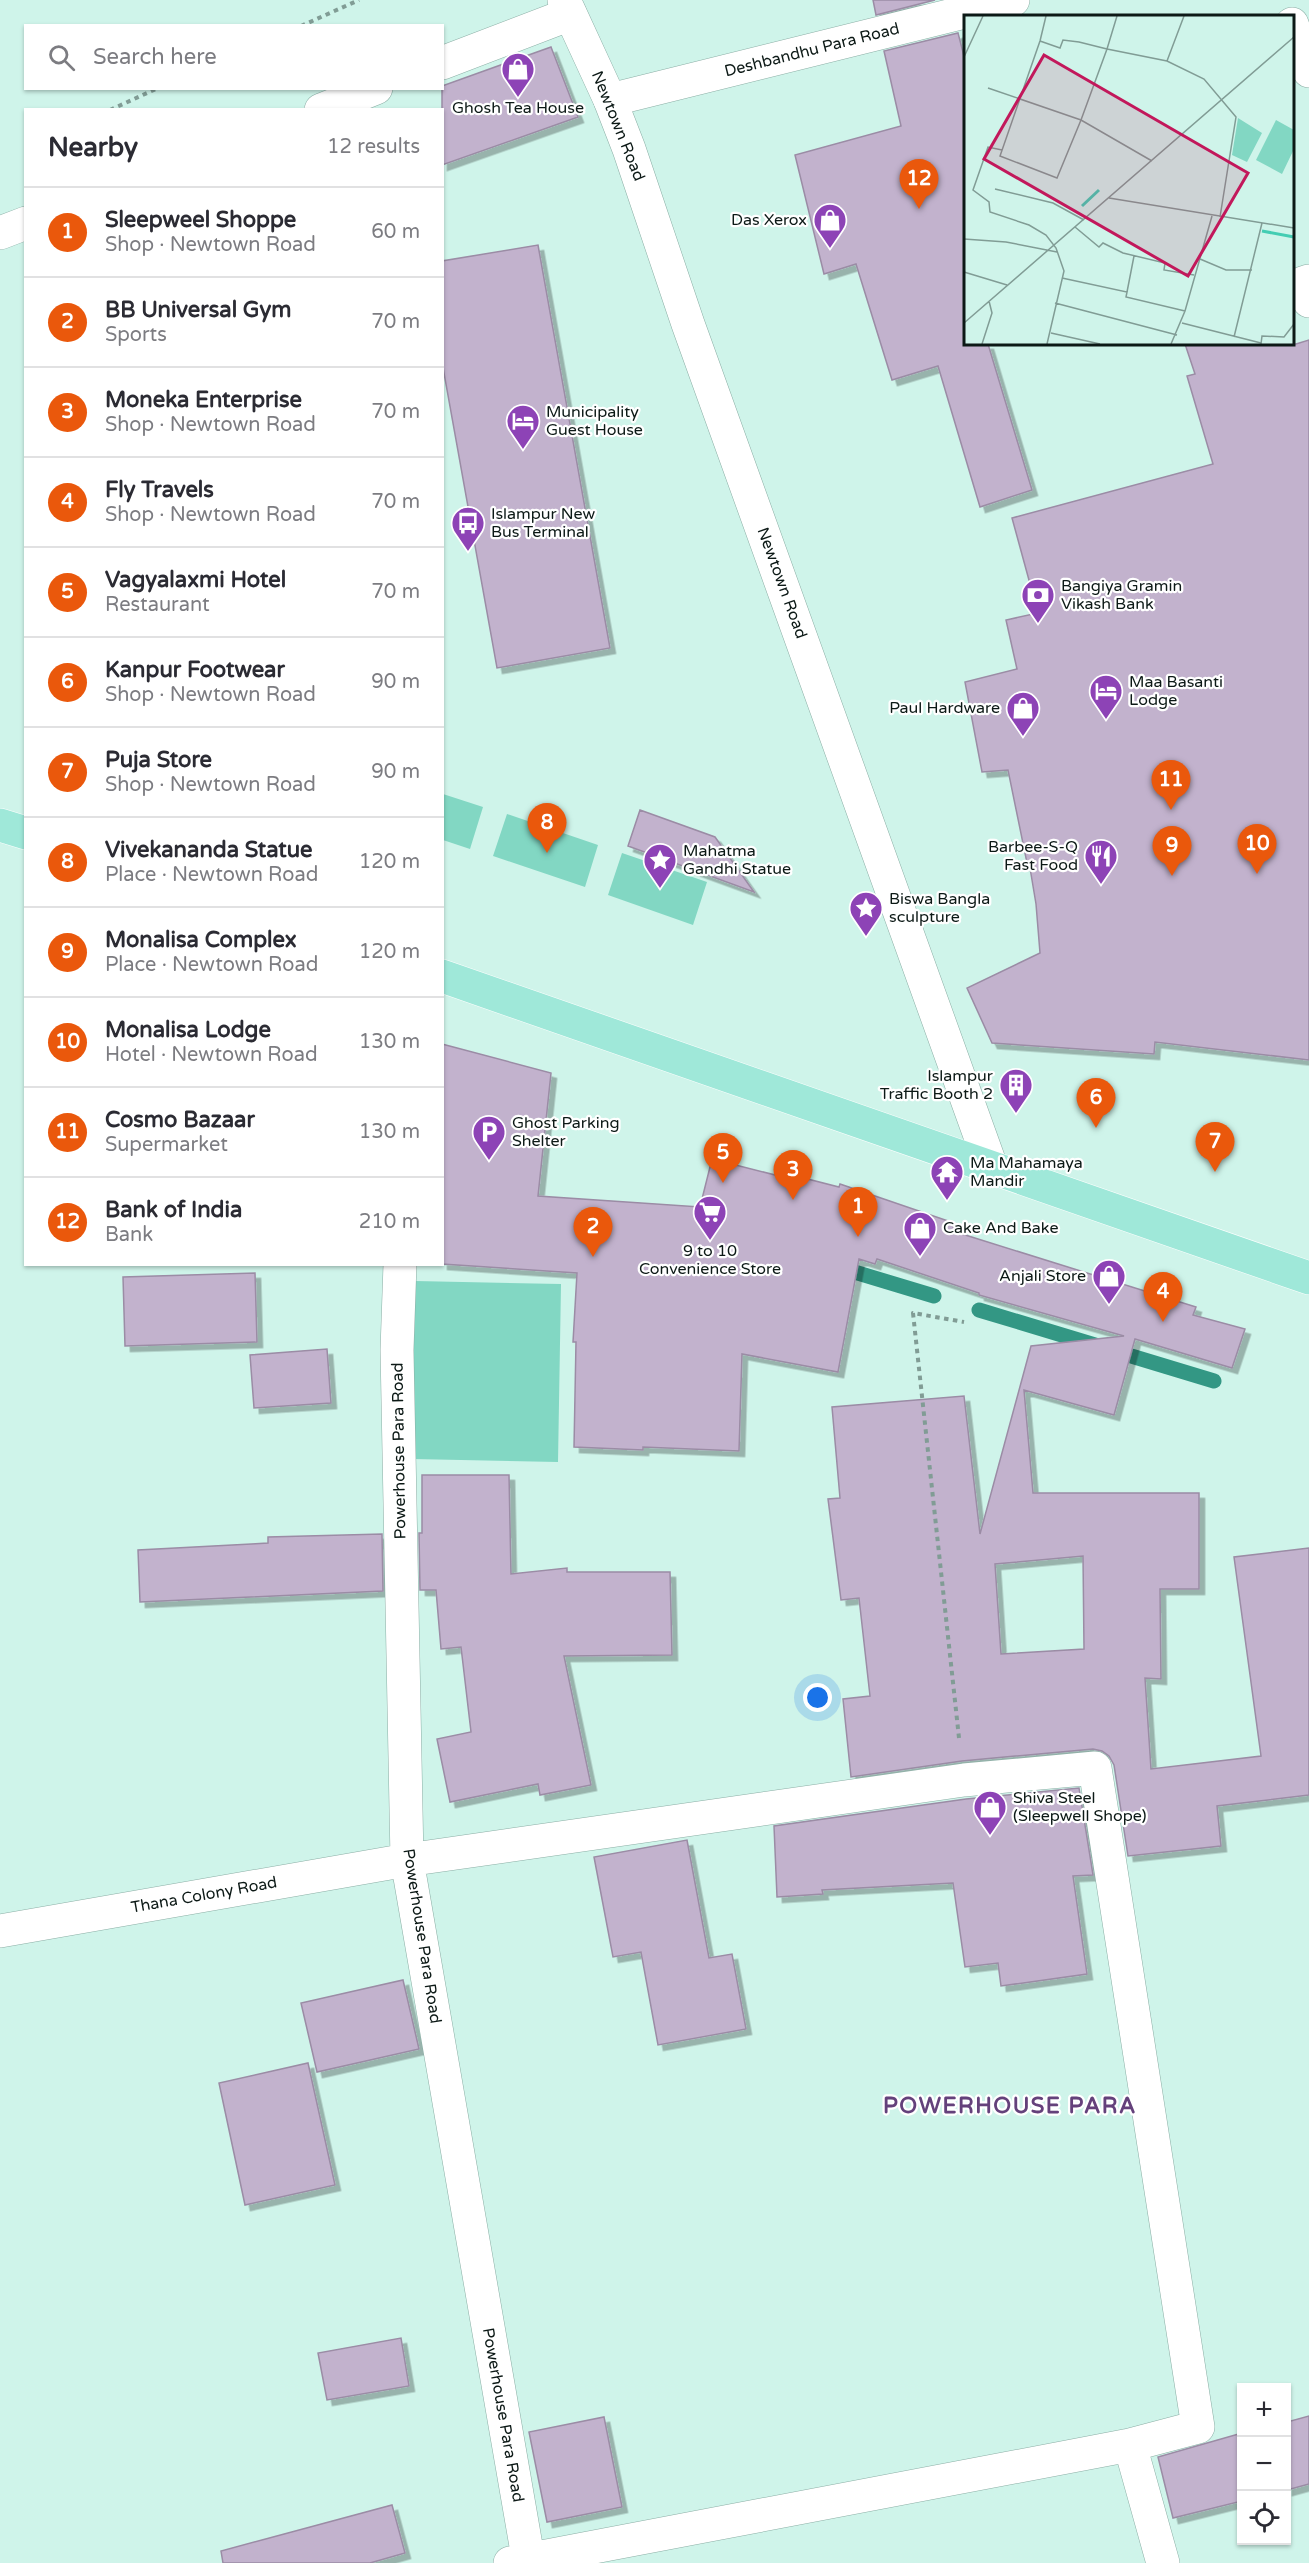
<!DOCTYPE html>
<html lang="en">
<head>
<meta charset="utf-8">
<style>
  :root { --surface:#fff; --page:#f7f7f7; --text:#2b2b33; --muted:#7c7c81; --line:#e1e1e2; --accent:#ea580c }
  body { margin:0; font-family:"Varela Round",sans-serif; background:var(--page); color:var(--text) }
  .controls { position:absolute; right:18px; bottom:18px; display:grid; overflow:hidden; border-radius:0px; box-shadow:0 2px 4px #0004 }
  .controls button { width:54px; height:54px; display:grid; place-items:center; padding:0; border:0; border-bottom:2px solid var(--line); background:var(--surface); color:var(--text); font:30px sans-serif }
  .you { position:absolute; left:818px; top:1698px; width:21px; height:21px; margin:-15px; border:4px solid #fff; border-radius:50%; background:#1a73e8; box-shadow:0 0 0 9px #1a73e833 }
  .badge { display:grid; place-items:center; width:39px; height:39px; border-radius:50%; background:var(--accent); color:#fff; font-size:20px; font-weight:700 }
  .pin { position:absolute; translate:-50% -50px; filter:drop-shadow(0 2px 3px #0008) }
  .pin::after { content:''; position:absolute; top:32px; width:21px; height:18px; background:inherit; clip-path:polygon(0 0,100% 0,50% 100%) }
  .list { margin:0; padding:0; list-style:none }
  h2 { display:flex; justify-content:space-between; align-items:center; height:78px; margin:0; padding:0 24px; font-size:26px }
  h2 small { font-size:20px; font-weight:400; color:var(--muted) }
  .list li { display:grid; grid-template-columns:39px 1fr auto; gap:18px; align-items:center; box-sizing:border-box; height:90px; padding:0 24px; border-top:2px solid var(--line) }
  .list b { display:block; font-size:22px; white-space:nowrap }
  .list p { margin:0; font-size:20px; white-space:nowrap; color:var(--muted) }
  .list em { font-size:20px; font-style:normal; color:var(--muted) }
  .icon { flex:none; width:33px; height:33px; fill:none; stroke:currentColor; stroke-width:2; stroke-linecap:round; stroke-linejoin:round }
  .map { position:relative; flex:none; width:1309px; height:2563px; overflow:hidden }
  .search { position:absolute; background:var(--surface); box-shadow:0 2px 4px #0004; left:24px; top:24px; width:420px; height:66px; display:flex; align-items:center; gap:15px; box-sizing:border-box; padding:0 21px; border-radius:0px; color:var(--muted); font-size:22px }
  .panel { position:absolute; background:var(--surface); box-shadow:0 2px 4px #0004; left:24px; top:108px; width:420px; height:1158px; border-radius:0px }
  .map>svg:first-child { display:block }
  .green { fill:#82d7c3 }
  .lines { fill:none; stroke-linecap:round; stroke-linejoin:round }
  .stream { stroke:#339784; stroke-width:15 }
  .building { fill:#c2b2cd; stroke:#9b8ca5; stroke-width:1.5; fill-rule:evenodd; filter:url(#shadow) }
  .minor-casing { stroke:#8baea5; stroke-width:34 }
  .tertiary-casing { stroke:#8baea5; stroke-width:34 }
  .primary-casing { stroke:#fff; stroke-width:34 }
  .path { stroke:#819c95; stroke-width:4; stroke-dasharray:4.5 4.5; stroke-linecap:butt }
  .minor { stroke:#fff; stroke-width:33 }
  .tertiary { stroke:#fff; stroke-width:33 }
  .primary { stroke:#9fe8d9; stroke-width:33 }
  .labels { text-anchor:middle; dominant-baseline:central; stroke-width:4.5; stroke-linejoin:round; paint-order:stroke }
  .street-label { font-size:16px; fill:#0c1916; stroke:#fff }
  .poi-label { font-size:16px; fill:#0c1916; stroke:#fff; text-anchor:start }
  .district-label { font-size:22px; font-weight:bold; letter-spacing:1.5px; fill:#64417b; stroke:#fff }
  .inset-river { fill:none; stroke:#44cdb3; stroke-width:3 }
  .inset-road { fill:none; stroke:#819c95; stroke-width:1.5 }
  .view { fill:#c2185b; fill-opacity:0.15; stroke:#c2185b; stroke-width:3 }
  .inset-edge { fill:none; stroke:#0c1916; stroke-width:3 }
</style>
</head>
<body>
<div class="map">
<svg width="1309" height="2563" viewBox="0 0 1309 2563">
  <defs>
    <filter id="shadow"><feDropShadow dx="5.5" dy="5.5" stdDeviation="0" flood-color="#0004"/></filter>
  </defs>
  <rect width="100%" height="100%" fill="#cff4ea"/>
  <path class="green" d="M443,794L483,807L470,849L443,840Z
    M507,814L598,845L585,887L493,856Z
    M622,853L707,882L693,925L608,895Z
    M415,1281L561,1284L558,1462L412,1459Z"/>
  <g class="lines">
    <path class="stream" d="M838,1267L934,1296
      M979,1310L1214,1381"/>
  </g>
  <path class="building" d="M873,0H935L876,15Z
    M958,33L966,64V344H988L1032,490L980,507L938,366L892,380L856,264L824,274L795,155L901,126L884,51Z
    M551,47L578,117L442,165V86Z
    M538,245L610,648L497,668L442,362V261Z
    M1309,340V1060L1155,1042L1154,1054L992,1043L967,988L1040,953L1036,904L1029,862L1027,863L1008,770L982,772L965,682L1017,669L1006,620L1038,613L1012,518L1213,464L1187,376L1195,374L1185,344H1296Z
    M640,810L715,837L754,892L628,846Z
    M442,1044L551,1073L538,1196L700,1207L712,1159L787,1178L788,1174L839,1187L840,1184L954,1223L953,1227L961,1230L959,1233L1196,1307L1193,1315L1245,1329L1232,1368L1135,1339L1114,1415L1024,1390L1033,1493H1199V1589H1160L1161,1679L1145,1678L1151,1769L1261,1756L1234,1557L1309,1548V1795L1217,1806L1221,1846L1128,1856L1114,1765L1109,1756L1102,1751L1093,1749L962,1761L851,1777L843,1699L870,1696L859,1598L841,1600L828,1499L840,1498L832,1407L964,1396L980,1534L1031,1346L1124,1336L979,1295V1293L877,1259L875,1264L859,1259L838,1372L742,1354L739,1451L643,1447V1450L574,1447L576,1342H573L577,1273L442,1264ZM1083,1556L1084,1649L1001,1654L995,1564Z
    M255,1273L257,1342L125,1346L123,1277Z
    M327,1349L331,1403L254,1408L250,1355Z
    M422,1475H509L511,1574L567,1568V1572H670L672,1655L564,1656L591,1785L540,1795L538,1784L450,1802L437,1739L471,1732L461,1647L441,1649L436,1590H420L419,1533H422Z
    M382,1534L383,1591L140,1602L138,1550L268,1543V1537Z
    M1079,1788L1093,1875L1073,1876L1087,1974L1001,1986L998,1963L965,1967L953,1883L822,1890L823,1894L777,1897L774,1826L966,1799Z
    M687,1840L709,1958L732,1954L746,2029L658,2045L641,1952L613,1957L594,1857Z
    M403,1980L419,2049L317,2072L301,2003Z
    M308,2063L335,2185L245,2205L219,2083Z
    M401,2338L409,2386L327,2400L318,2353Z
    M1309,2416V2484L1287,2490V2422Z
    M604,2417L622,2507L547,2522L529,2432Z
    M1242,2433V2501L1173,2518L1158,2457Z
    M392,2505L405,2553L370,2563H223L221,2551Z"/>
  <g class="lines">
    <defs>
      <path id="minor" d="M1292,24L1309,71
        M442,63L570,14
        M610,100L1013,0
        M321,110L376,88
        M0,233L26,223
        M1309,281L1303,283L1309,301
        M400,1264L397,1350L407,1860L529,2563
        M0,1931L407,1860L964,1780L1095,1768L1198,2427L1130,2445L510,2563
        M1130,2445L1163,2563"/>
      <path id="tertiary" d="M564,0L610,100L629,149L688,324L992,1169"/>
      <path id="primary" d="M0,825L26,833
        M442,976L1309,1278"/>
    </defs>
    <use href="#minor" class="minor-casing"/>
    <use href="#tertiary" class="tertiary-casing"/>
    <use href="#primary" class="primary-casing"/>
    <path class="path" d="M301,26L359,0
      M110,110L158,88
      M959,1738L913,1313L964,1322"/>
    <use href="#minor" class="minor"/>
    <use href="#tertiary" class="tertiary"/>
    <use href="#primary" class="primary"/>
  </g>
  <defs>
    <symbol id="shop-pin" viewBox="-11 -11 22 30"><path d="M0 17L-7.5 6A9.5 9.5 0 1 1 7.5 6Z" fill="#8d43b6" stroke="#fff"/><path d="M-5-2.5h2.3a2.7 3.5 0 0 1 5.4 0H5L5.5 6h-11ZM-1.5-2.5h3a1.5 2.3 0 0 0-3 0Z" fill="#fff"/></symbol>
    <symbol id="hotel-pin" viewBox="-11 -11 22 30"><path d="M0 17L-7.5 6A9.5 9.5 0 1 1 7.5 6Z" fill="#8d43b6" stroke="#fff"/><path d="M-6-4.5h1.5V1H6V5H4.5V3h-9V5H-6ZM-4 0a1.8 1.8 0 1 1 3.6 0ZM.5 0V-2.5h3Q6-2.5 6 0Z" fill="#fff"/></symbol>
    <symbol id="bus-pin" viewBox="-11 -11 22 30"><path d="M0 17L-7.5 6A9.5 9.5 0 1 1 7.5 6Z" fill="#8d43b6" stroke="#fff"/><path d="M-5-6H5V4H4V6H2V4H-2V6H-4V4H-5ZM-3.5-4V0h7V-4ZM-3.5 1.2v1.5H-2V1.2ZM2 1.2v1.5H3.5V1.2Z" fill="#fff"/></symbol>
    <symbol id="bank-pin" viewBox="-11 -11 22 30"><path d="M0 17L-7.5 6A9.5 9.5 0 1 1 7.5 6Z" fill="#8d43b6" stroke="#fff"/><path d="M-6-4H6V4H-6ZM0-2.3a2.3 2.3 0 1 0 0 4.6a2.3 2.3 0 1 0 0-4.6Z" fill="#fff"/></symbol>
    <symbol id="restaurant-pin" viewBox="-11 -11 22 30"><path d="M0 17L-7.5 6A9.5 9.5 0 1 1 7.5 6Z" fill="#8d43b6" stroke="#fff"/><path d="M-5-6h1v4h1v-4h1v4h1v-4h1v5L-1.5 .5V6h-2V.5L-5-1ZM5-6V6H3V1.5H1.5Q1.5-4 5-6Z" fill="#fff"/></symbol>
    <symbol id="sight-pin" viewBox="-11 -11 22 30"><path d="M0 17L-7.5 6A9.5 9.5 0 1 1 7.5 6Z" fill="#8d43b6" stroke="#fff"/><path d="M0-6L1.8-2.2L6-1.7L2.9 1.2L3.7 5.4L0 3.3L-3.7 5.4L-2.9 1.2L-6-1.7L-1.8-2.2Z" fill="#fff"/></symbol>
    <symbol id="building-pin" viewBox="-11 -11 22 30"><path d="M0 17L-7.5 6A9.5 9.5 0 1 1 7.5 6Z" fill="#8d43b6" stroke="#fff"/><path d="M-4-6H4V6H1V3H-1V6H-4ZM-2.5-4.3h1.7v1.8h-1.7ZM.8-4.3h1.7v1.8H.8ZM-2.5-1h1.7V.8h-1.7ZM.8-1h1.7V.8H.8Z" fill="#fff"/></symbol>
    <symbol id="parking-pin" viewBox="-11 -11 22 30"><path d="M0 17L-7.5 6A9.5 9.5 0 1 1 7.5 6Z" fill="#8d43b6" stroke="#fff"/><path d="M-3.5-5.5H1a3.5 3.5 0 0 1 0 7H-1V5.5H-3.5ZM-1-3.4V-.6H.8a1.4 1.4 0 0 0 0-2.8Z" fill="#fff"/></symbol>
    <symbol id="temple-pin" viewBox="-11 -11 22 30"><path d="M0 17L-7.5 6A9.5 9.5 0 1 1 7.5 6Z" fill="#8d43b6" stroke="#fff"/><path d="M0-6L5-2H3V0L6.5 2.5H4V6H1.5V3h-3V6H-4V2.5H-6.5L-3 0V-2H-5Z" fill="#fff"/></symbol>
    <symbol id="supermarket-pin" viewBox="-11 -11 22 30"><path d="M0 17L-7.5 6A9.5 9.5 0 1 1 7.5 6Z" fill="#8d43b6" stroke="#fff"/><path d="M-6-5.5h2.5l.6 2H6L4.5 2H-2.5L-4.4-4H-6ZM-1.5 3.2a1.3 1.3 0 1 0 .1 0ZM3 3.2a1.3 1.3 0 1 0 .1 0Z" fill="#fff"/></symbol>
  </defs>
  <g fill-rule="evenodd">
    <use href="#shop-pin" x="499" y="50" width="38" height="52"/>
    <use href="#shop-pin" x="811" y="201" width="38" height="52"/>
    <use href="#hotel-pin" x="504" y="402" width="38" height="52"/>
    <use href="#bus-pin" x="449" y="504" width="38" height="52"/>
    <use href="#bank-pin" x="1019" y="576" width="38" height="52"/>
    <use href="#hotel-pin" x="1087" y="672" width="38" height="52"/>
    <use href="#shop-pin" x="1004" y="689" width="38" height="52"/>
    <use href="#restaurant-pin" x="1082" y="837" width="38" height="52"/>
    <use href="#sight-pin" x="641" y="841" width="38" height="52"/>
    <use href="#sight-pin" x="847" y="889" width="38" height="52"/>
    <use href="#building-pin" x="997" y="1066" width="38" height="52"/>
    <use href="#parking-pin" x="470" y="1113" width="38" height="52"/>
    <use href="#temple-pin" x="928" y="1153" width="38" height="52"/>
    <use href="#supermarket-pin" x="691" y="1193" width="38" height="52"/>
    <use href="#shop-pin" x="901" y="1209" width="38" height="52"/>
    <use href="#shop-pin" x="1090" y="1257" width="38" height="52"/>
    <use href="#shop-pin" x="971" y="1788" width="38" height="52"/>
  </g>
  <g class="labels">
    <g class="street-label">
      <text transform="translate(812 50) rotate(-14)">Deshbandhu Para Road</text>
      <text transform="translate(618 126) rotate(68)">Newtown Road</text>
      <text transform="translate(782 583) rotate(70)">Newtown Road</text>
      <text transform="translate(399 1451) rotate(-91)">Powerhouse Para Road</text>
      <text transform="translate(204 1895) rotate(-10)">Thana Colony Road</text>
      <text transform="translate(422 1936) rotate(81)">Powerhouse Para Road</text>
      <text transform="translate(503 2415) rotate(80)">Powerhouse Para Road</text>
    </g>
    <g class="poi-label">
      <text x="518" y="108" text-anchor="middle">Ghosh Tea House</text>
      <text x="807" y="220" text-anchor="end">Das Xerox</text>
      <text x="546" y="412">Municipality<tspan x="546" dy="18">Guest House</tspan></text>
      <text x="491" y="514">Islampur New<tspan x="491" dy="18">Bus Terminal</tspan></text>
      <text x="1061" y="586">Bangiya Gramin<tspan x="1061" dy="18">Vikash Bank</tspan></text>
      <text x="1129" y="682">Maa Basanti<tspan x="1129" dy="18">Lodge</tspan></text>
      <text x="1000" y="708" text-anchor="end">Paul Hardware</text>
      <text x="1078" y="847" text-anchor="end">Barbee-S-Q<tspan x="1078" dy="18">Fast Food</tspan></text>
      <text x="683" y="851">Mahatma<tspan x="683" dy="18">Gandhi Statue</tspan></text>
      <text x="889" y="899">Biswa Bangla<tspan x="889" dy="18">sculpture</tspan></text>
      <text x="993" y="1076" text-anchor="end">Islampur<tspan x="993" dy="18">Traffic Booth 2</tspan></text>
      <text x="512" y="1123">Ghost Parking<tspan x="512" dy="18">Shelter</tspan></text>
      <text x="970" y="1163">Ma Mahamaya<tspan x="970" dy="18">Mandir</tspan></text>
      <text x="943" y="1228">Cake And Bake</text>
      <text x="710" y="1251" text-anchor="middle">9 to 10<tspan x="710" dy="18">Convenience Store</tspan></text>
      <text x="1086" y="1276" text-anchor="end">Anjali Store</text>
      <text x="1013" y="1798">Shiva Steel<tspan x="1013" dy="18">(Sleepwell Shope)</tspan></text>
    </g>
    <g class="district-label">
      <text x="1010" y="2106">POWERHOUSE PARA</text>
    </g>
  </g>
  <g transform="translate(964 15)">
    <rect width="330" height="330" fill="#cff4ea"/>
    <path d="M274,103L298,118L283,147L268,140ZM312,105L330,115V134L318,159L292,145Z" fill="#82d7c3"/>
    <path class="inset-river" d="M118,191L135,175M298,216L330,222"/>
    <path class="inset-road" d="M153,1L143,34L117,105L93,163L36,141L76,26L96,33L99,25L115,27L143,34L203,46L240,64L272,102L256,202M76,26L82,1M0,42L19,1M203,46L220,1M24,73L117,105L188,146M38,135L24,132L9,175L25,187L26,197L65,210L82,220L92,233L100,256L83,329M31,174L89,188L120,205M145,183L330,213M111,212L135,232L139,228L159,238L201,248L200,255L230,260M0,224L42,227L93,237M236,244L262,255H288M0,257L43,270M98,263L163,277L162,282L221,296M163,277L170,241M91,288L213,320M0,308L330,22M218,308L297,328M87,318L136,329M270,322L298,208M18,329L28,298L25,286M207,329L221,296L248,201M297,329L298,321L320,322L330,309"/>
    <path class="view" d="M80,40L284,158L224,261L20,144Z"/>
    <rect width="330" height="330" class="inset-edge"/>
  </g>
</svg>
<div class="controls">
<button>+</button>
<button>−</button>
<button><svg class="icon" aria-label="locate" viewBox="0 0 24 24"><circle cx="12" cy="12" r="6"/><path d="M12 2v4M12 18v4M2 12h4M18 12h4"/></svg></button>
</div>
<div class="you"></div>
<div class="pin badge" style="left:858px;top:1237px">1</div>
<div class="pin badge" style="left:593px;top:1257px">2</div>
<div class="pin badge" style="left:793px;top:1200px">3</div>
<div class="pin badge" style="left:1163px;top:1322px">4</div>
<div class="pin badge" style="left:723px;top:1183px">5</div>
<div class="pin badge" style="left:1096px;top:1128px">6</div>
<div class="pin badge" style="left:1215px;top:1172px">7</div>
<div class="pin badge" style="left:547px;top:853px">8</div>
<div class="pin badge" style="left:1172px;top:876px">9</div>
<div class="pin badge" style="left:1257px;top:874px">10</div>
<div class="pin badge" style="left:1171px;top:810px">11</div>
<div class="pin badge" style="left:919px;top:209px">12</div>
<div class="search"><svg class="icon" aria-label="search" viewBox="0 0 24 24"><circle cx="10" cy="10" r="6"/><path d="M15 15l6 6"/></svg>Search here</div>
<section class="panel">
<h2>Nearby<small>12 results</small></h2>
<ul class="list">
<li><span class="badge">1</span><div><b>Sleepweel Shoppe</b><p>Shop · Newtown Road</p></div><em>60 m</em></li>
<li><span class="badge">2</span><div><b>BB Universal Gym</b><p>Sports</p></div><em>70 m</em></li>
<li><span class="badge">3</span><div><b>Moneka Enterprise</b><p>Shop · Newtown Road</p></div><em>70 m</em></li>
<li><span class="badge">4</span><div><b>Fly Travels</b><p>Shop · Newtown Road</p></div><em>70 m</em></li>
<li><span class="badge">5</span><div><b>Vagyalaxmi Hotel</b><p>Restaurant</p></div><em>70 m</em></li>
<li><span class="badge">6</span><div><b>Kanpur Footwear</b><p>Shop · Newtown Road</p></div><em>90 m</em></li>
<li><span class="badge">7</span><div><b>Puja Store</b><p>Shop · Newtown Road</p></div><em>90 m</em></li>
<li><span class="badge">8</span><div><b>Vivekananda Statue</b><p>Place · Newtown Road</p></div><em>120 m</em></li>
<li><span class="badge">9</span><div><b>Monalisa Complex</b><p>Place · Newtown Road</p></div><em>120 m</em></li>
<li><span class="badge">10</span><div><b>Monalisa Lodge</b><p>Hotel · Newtown Road</p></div><em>130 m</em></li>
<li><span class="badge">11</span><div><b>Cosmo Bazaar</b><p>Supermarket</p></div><em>130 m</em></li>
<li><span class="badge">12</span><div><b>Bank of India</b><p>Bank</p></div><em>210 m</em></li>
</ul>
</section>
</div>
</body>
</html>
